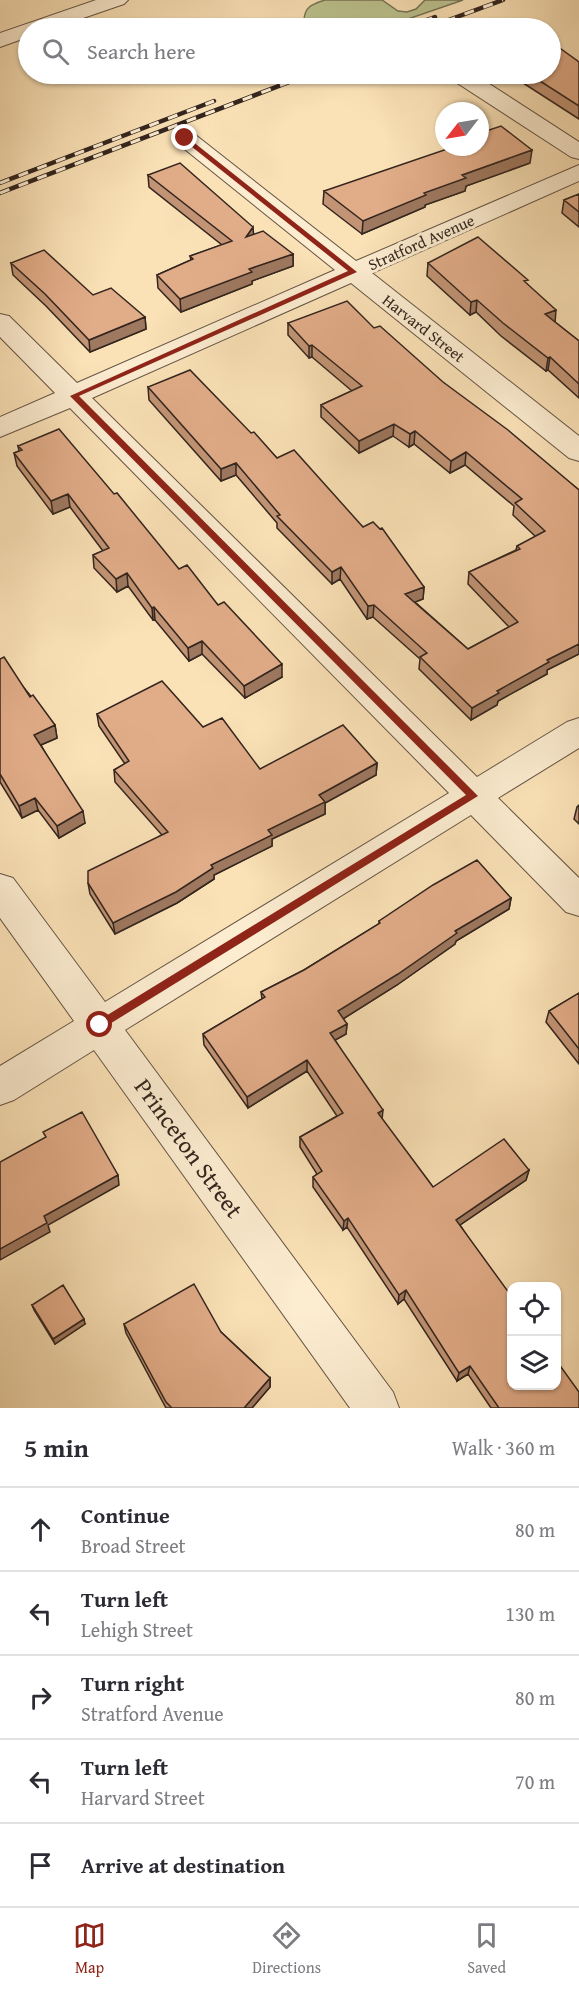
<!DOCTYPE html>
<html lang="en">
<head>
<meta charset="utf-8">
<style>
  :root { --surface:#fff; --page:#f2f2f3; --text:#2b2b33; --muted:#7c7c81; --line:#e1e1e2; --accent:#8f2418 }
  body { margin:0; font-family:"Gentium Book Plus",serif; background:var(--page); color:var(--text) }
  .controls { position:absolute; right:18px; bottom:18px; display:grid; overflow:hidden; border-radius:12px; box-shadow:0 2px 4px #0004 }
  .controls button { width:54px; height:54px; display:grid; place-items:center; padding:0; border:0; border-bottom:2px solid var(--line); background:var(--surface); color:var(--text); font:30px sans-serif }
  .compass { position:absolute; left:435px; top:102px; width:54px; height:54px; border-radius:50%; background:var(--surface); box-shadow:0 2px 4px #0004; rotate:239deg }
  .stop { position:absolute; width:18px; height:18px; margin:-14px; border:4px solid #8f2418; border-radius:50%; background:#fff }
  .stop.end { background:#8f2418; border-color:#fff; box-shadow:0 2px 6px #0008 }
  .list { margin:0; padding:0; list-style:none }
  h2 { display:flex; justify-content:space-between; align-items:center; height:78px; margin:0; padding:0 24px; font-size:26px }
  h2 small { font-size:20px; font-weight:400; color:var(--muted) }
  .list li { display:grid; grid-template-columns:39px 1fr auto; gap:18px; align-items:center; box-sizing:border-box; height:84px; padding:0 24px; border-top:2px solid var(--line) }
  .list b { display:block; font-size:22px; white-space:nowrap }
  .list p { margin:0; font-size:20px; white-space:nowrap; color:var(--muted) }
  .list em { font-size:20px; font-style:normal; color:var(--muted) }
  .icon { flex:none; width:33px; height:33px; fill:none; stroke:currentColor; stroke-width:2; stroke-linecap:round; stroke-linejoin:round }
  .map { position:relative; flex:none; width:579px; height:1408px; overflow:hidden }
  .search { position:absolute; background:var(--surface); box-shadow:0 2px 4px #0004; left:18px; right:18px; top:18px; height:66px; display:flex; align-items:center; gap:15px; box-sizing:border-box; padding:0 21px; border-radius:33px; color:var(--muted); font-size:22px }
  .sheet { height:498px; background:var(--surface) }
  nav { display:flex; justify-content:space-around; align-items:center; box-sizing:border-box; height:84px; border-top:2px solid var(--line); background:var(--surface); font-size:16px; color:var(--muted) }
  nav a { display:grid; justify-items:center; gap:3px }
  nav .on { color:var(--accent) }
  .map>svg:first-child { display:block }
  .green { fill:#bcc38f; stroke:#787456; stroke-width:1.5 }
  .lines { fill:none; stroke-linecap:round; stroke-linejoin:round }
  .minor-casing { stroke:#655444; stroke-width:2 }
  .minor { fill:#fcecd0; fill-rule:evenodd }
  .rail-casing { stroke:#33251e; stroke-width:4.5 }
  .rail { stroke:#fcecd0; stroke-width:3; stroke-dasharray:10; stroke-linecap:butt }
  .wall { fill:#c29475; stroke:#33251e; stroke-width:1.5 }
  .shaded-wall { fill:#9e785f; stroke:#33251e; stroke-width:1.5 }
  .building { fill:#e1ac88; stroke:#33251e; stroke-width:1.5 }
  .route { fill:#8f2418 }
  .labels { text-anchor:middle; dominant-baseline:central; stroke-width:6; stroke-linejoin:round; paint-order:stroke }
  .far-street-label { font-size:16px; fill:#33251e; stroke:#fcecd0 }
  .near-street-label { font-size:24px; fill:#33251e; stroke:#fcecd0 }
</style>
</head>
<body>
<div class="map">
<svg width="579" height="1408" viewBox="0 0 579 1408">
  <rect width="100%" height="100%" fill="#fae1b6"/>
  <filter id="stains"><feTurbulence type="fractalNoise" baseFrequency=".00333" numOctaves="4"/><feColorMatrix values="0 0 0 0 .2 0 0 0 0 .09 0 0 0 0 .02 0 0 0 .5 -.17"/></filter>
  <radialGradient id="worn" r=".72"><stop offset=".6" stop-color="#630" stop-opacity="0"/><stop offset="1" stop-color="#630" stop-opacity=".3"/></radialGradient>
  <path class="green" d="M325,0H382L398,11L407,12L416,9L425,0H463L382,28H315L304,21C304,7 312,4 325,0Z"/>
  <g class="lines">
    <defs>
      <path id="minor" d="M96,0H128L124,4L54,28H28V37L0,47V33Z
        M448,74H474L579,142V159L571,157L451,79Z
        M185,131L193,133L356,261L579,165V181L372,273L579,436V461L569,458L351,283L92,398L477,777L567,722L579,718V748L498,798L579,878V916L566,912L471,815L125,1030L393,1392L399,1408H350L94,1050L14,1100L0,1105V1066L74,1021L0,918V874L13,878L105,1002L449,793L70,408L0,437V417L55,393L0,337V314L9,316L77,383L335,270L177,143L173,138L177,133Z"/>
    </defs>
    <use href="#minor" class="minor-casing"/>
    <use href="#minor" class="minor"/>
    <defs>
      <path id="rail" d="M404,28L435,17
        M427,28L503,0
        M0,183L214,101
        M0,193L310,74"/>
    </defs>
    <use href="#rail" class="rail-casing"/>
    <use href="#rail" class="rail"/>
  </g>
  <path class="wall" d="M579,62V119L509,74H550Z
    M530,163L466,186L465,191L425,205V207L362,234L323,204L324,191Z
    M148,175L253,234L293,254V266L252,281V284L181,312L158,288L157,275L191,260L190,256L222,245L149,187Z
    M579,194V227L562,213L564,200Z
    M11,263L93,295L145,317L146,329L90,352L46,306L13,275Z
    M428,263L527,284L555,322L579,341V398L548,370L546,371L501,336L476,312L470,315L427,276Z
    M288,323L374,328L579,490V654L547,670V674L498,701L497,705L471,720L419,669L420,659L373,617L367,619L340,579L332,584L277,528V523L236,475L221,481L149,400L148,387L251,433L277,458L363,527L424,587L423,599L415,602L468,649L509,627L468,584L469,572L516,550L517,546L536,537L513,515L514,506L465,465L450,473L414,444L409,447L393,436L359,453L321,417V405L352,391L312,357L309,358L288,335Z
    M18,446L179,569L218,605L282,677L245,698L202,654L189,661L155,620H153L128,586L117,592L94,568L93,555L103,551L70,507L53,514L17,466L14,453L19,451Z
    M0,659L55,725L57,738L41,745L85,823L59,838L38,810L22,818L0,782Z
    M97,714L203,727L260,769L377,763L376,775L325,803V814L272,839V846L214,875V879L177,903L115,934L90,894L88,883L162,835L115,782L114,770L125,764L99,726Z
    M579,805V824L574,819L577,807Z
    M511,898L509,909L456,941L455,944L397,985L343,1019L347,1024L346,1034L335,1040L382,1119L433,1187L529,1170L526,1180L460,1225L579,1408H491L468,1374L457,1381L404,1299L398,1304L347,1227L343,1230L313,1187V1177L317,1174L300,1147V1137L337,1116L307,1071L248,1108L204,1045L203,1034L262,999L261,992L304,970L379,924V921Z
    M579,993V1064L546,1022L549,1011Z
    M32,1305L85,1324L55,1344L34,1310Z
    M124,1324L221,1332L270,1378V1387L252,1408H166L126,1333Z"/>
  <path class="shaded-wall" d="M532,150L530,163L466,186L465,191L425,205V207L362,234L363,221L462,175Z
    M253,227L254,240L246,237Z
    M293,254V266L252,281V284L181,312L180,299L249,269Z
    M477,300L476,312L470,315L471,302Z
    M556,310L555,323L545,314Z
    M145,317L146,329L90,352L89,340Z
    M312,345V357L309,358V346Z
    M550,357L548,370L546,371L548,358Z
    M394,424L393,436L359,453V441Z
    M415,431L414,444L409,447L410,434Z
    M466,452L465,465L450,473L451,461Z
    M236,463V475L221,481V469Z
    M68,494L70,507L53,514L51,501Z
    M341,567L340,579L332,584V572Z
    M127,573L128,586L117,592L116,579Z
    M424,587L423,599L405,606V594Z
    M374,605L373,617L367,619L368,606Z
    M154,607L155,620H153L152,608Z
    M202,641V654L189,661L188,648Z
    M579,644V654L547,670V674L498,701L497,705L471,720L472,708L497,691L547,660Z
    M282,664V677L245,698L244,686Z
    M55,725L57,738L36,747L34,735Z
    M377,763L376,775L325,803V814L272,839V846L214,875V879L177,903L115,934L113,923L211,865L268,830L319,795Z
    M35,798L38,810L22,818L19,806Z
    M83,811L85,823L59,838L57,826Z
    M511,898L509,909L456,941L455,944L397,985L338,1022V1011L455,931Z
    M347,1024L346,1034L330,1043V1033Z
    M307,1060V1071L248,1108L247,1097Z
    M383,1110L382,1120L378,1113Z
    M529,1170L526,1180L454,1229L456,1220Z
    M118,1175L119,1185L48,1225L50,1232L0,1260V1249L44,1216Z
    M348,1218L347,1227L343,1230L344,1221Z
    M406,1290L404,1299L398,1304L399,1295Z
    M84,1319L85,1324L55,1344L53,1339Z
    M470,1366L468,1374L457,1381L459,1373Z
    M270,1378V1387L252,1408H244Z"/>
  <path class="building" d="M550,41L579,62V106L529,74H550Z
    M501,126L532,150L462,175L466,178L424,193L426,195L363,221L324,191L453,147H480V133Z
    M180,163L253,227L246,237L263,231L293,254L249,269L252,272L180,299L157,275L193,259L190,256L232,241L148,175Z
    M579,194V212L564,200Z
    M478,237L528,280L524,281L556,310L545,314L579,341V384L550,357L548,358L503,323L477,300L471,302L428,263Z
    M44,250L93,295L111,288L145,317L89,340L45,294L11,263Z
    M347,301L374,328L380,326L443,382L508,430L579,490V644L547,660L549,662L497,691L499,693L472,708L420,657L427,653L374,605L368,606L341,567L332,572L277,516L280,515L236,463L221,469L148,387L190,370L251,433L254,432L277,458L294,450L363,527L373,522L380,529L382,528L424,587L405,594L468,649L518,622L469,572L520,549L517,546L545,531L515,503L522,499L466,452L451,461L415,431L410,434L394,424L359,441L321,405L362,386L312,345L309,346L288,323Z
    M59,429L114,494L117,493L179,569L187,565L218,605L224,602L282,664L244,686L202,641L188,648L154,607L152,608L127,573L116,579L93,555L109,548L68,494L51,501L14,453L22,450L18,446Z
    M4,657L30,697L33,695L55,725L34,735L83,811L57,826L35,798L19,806L0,774V659Z
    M162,681L203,727L222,718L260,769L343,725L377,763L319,795L325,802L268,830L272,835L211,865L213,868L176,892L113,923L88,883V871L168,832L114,770L129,761L97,714Z
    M477,860L511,898L455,931L457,933L398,974L338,1011L347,1024L330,1033L383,1110L378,1113L433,1187L504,1139L529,1170L456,1220L512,1297V1386H556V1360L579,1392V1408H499L470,1366L459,1373L406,1290L399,1295L348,1218L344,1221L313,1177L322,1171L300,1137L343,1113L307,1060L247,1097L203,1034L265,997L261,992L304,970L380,923L379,921L433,885Z
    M579,993V1049L549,1011Z
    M82,1112L118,1175L44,1216L47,1223L0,1249V1162L46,1137L43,1132Z
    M194,1284L221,1332L270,1378L244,1408H172L166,1402L124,1324Z
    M63,1285L84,1319L53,1339L32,1305Z"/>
  <path class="route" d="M182,137H187L357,272L79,396L478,796L100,1030L96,1029V1022L466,795L70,396L348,271L182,139Z"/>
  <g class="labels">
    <g class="far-street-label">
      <text transform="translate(421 242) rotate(-24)">Stratford Avenue</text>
      <text transform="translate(424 328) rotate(38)">Harvard Street</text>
    </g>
    <g class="near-street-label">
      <text transform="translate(189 1148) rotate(54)">Princeton Street</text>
    </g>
  </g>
  <rect width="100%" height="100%" filter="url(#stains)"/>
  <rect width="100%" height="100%" fill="url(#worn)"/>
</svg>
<div class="controls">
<button><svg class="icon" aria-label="locate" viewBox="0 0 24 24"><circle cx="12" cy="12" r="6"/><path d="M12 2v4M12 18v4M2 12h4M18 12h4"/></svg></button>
<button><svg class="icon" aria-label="layers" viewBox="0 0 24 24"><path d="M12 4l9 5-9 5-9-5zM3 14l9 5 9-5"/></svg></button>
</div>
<svg class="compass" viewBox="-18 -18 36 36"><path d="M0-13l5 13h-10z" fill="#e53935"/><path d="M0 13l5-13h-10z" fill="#7c7c81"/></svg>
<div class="stop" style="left:100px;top:1025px"></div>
<div class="stop end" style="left:185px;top:138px"></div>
<div class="search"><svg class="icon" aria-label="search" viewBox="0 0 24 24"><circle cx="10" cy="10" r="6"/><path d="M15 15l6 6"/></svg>Search here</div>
</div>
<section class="sheet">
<h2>5 min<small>Walk · 360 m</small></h2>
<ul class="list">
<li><svg class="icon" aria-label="ahead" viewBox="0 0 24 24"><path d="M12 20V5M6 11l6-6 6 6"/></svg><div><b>Continue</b><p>Broad Street</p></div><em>80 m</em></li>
<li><svg class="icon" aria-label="left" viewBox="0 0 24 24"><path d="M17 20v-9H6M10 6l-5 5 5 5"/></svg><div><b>Turn left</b><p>Lehigh Street</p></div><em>130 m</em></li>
<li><svg class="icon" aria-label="right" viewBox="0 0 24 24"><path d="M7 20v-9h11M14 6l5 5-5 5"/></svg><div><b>Turn right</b><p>Stratford Avenue</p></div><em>80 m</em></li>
<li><svg class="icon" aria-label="left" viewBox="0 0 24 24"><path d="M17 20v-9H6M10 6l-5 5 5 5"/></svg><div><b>Turn left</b><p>Harvard Street</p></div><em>70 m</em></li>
<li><svg class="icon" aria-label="arrive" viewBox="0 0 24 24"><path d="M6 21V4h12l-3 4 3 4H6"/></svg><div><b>Arrive at destination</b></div></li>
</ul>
</section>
<nav>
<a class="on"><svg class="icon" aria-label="map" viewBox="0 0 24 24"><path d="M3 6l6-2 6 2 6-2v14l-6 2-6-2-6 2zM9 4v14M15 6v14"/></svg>Map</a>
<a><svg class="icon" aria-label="directions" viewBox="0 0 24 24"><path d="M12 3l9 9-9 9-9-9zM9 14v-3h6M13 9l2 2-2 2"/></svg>Directions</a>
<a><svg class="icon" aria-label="saved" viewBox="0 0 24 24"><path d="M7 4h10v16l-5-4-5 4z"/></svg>Saved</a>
</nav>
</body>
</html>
